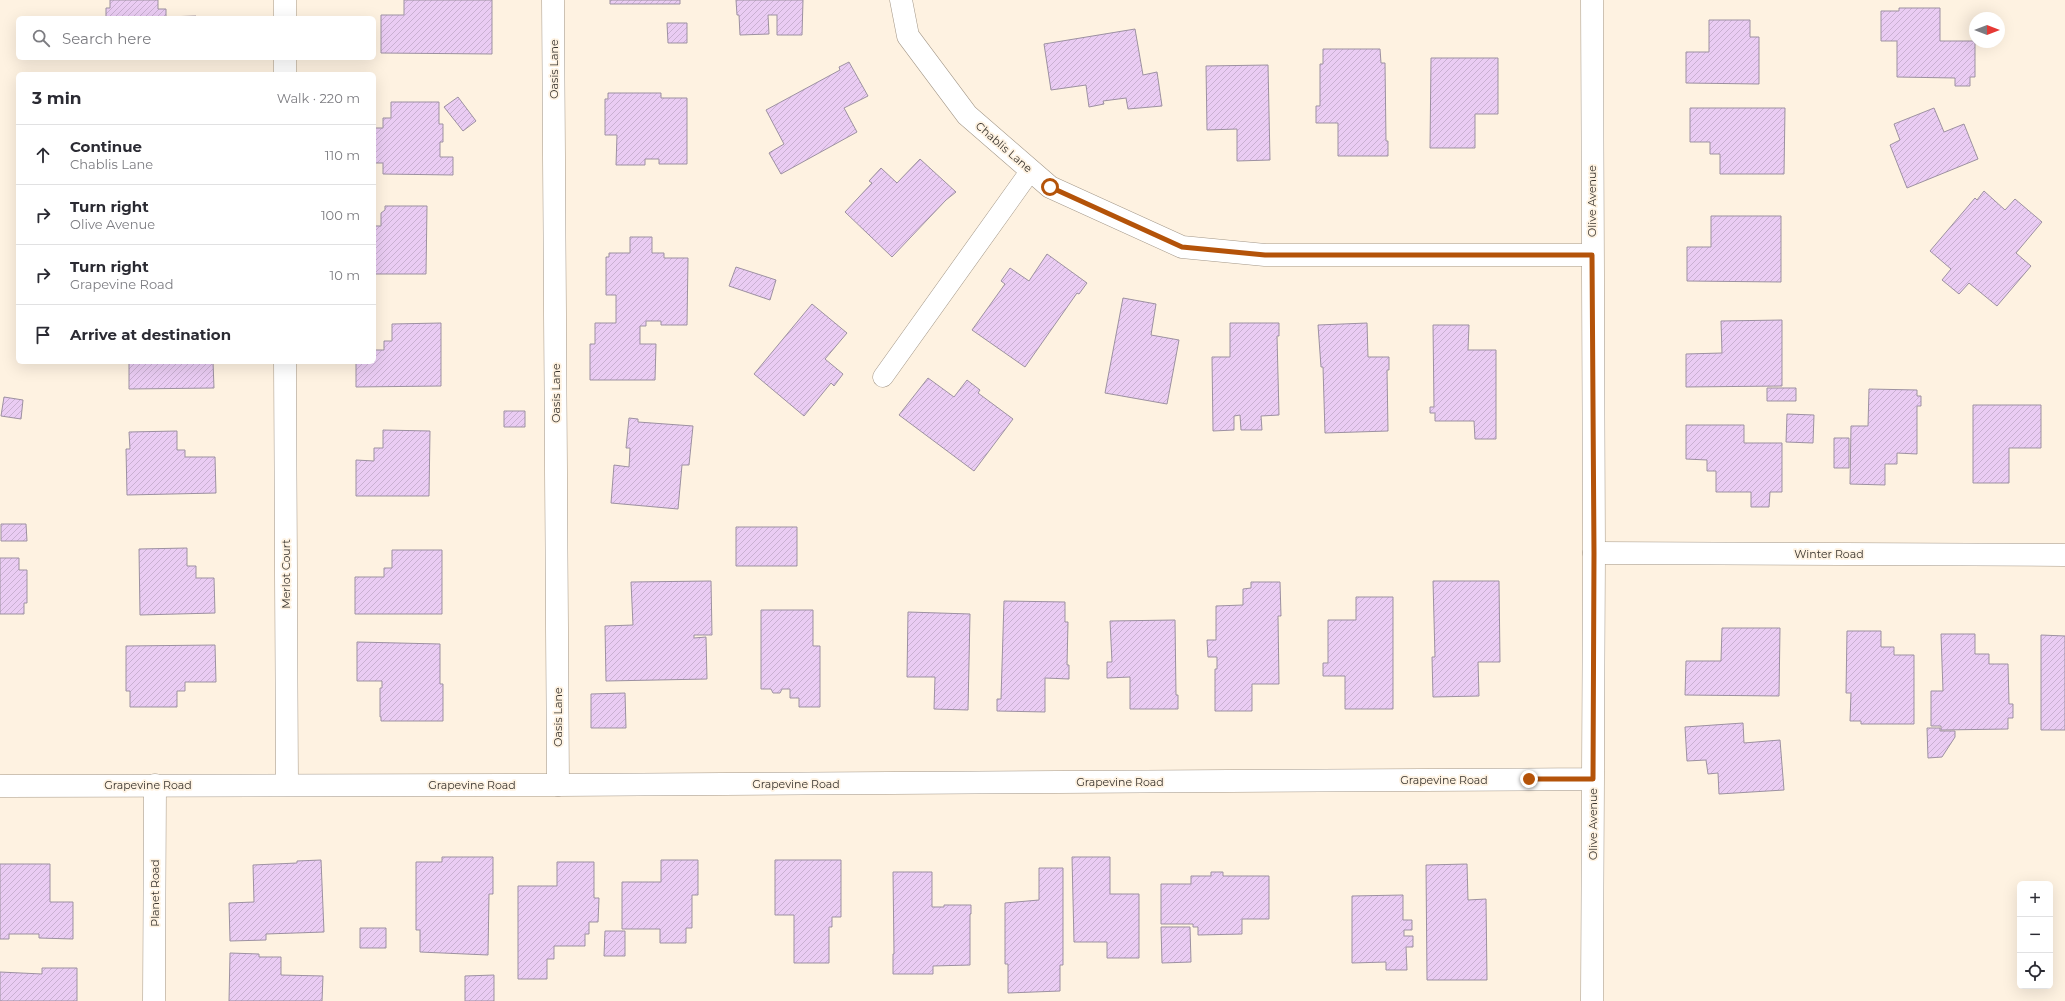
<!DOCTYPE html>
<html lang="en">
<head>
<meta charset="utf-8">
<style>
  :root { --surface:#fff; --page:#f2f2f3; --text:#2b2b33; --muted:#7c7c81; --line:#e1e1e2 }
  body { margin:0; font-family:Montserrat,sans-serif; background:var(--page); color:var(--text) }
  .controls { position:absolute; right:12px; bottom:12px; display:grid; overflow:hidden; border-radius:6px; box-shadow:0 4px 16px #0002 }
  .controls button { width:36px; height:36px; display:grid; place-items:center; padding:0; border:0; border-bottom:1px solid var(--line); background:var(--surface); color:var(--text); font:20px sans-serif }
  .compass { position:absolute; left:1969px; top:12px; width:36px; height:36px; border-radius:50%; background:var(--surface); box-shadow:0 4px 16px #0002; rotate:90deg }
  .stop { position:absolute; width:12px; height:12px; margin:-9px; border:3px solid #b45309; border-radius:50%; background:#fff }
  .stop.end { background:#b45309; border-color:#fff; box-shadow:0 1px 4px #0008 }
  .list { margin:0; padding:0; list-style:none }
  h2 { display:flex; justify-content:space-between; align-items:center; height:52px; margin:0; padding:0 16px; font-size:17px }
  h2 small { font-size:13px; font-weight:400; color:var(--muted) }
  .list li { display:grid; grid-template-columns:26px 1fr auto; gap:12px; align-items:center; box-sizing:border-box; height:60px; padding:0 16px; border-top:1px solid var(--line) }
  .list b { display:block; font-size:15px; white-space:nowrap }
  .list p { margin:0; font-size:13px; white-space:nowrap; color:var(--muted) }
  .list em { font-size:13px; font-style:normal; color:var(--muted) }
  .icon { flex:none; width:22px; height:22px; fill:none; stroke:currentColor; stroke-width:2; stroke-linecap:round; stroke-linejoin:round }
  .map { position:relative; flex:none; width:2065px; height:1001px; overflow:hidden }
  .search { position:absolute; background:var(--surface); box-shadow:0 4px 16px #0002; left:16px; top:16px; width:360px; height:44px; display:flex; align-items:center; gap:10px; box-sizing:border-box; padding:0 14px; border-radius:6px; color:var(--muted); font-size:15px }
  .panel { position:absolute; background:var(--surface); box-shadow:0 4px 16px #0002; left:16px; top:72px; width:360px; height:292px; border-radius:6px }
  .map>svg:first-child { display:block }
  .building { fill:url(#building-hatch); stroke:#9d91a1 }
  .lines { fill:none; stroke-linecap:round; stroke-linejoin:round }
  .service-casing { stroke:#a39788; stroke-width:21 }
  .minor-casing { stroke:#a39788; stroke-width:23 }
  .tertiary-casing { stroke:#a39788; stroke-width:23 }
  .secondary-casing { stroke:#a39788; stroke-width:23 }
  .service { stroke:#fff; stroke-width:20 }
  .minor { stroke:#fff; stroke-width:22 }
  .tertiary { stroke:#fff; stroke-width:22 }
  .secondary { stroke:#fff; stroke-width:22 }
  .route { stroke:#b45309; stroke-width:5 }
  .labels { text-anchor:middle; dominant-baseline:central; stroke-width:3.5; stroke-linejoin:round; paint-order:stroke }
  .street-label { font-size:11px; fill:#39342e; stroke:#fef2e1 }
</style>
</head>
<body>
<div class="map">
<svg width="2065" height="1001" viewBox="0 0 2065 1001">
  <defs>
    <pattern id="building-hatch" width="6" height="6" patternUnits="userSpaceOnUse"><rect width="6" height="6" fill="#eaccf3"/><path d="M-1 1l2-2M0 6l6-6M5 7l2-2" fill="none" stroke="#c9b0d1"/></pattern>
  </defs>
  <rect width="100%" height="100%" fill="#fef2e1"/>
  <path class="building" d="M110,0H158V9H166V17L196,16V18H106V8H110Z
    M404,0H492V54L381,53V15H404Z
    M610,0H680V4H610Z
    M736,0H803L802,35H777V15H768L769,34L740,35L739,15H737Z
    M1899,8H1940V41H1975V77H1970V86H1955V78L1897,77V41H1881V11H1899Z
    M1709,20H1750V37H1759V84L1686,83V52H1709Z
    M667,23H687V43H668Z
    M1135,29L1143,75L1157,72L1162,106L1128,109L1126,98L1103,101L1104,104L1089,107L1086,85L1051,90L1044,44Z
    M1323,49H1380L1381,63H1385L1386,141H1388V156H1338V123H1316V106H1320V64H1323Z
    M1431,58H1498V114H1475V148H1430Z
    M849,62L868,96L844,108L857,132L781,174L769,153L784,144L766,110L840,70L839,67Z
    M1268,65L1270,160L1237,161V129L1207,130L1206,66Z
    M608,93H661V98H687V164H659V159H645V165H616L617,135H605V99H608Z
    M458,97L476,121L463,131L444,107Z
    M391,102H439V124H443V142H440V157H453V175L383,174V163H374V128H383V118H391Z
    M1690,108H1785L1784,174H1720V154H1710V142H1690Z
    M1934,108L1944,132L1964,124L1978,159L1907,188L1890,145L1900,140L1894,124Z
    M920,159L956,192L946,200L892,257L845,212L872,183L869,181L881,168L897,183Z
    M1984,191L2005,210L2015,199L2042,222L2016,253L2031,266L1997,306L1969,283L1959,294L1942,280L1951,269L1930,251L1975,198L1977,200Z
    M385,206H427L426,274H374V226H381V213L385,210Z
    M1711,216H1781V282L1687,281V247H1711Z
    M630,237H652V253H664V258H688L687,325H661V321H646V326H640V344H656L655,380H590V344H595V323H616V295H606V257H609V253H630Z
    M1047,254L1087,283L1079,294L1077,293L1025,367L972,330L1005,284L1001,281L1010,268L1029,281Z
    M736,267L776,280L770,300L729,286Z
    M1123,298L1156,304L1151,335L1179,340L1167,404L1105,393Z
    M812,304L847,333L825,359L843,374L834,386L831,383L804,416L754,374Z
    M1782,320V386L1686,387V354L1722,353L1721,321Z
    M441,323V386L356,387V362H374V350H384V341H392V324Z
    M1230,323H1279V336H1277L1279,415L1261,416L1262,430H1241L1240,415L1234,416V430L1213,431L1212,357H1230Z
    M1367,323L1368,357H1389V370H1387L1388,431L1325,433L1323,367H1321L1318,325Z
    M1433,325H1469L1468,350H1496V439H1475L1474,421H1435V413H1430V407H1434Z
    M129,362H213L214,388L129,389Z
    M928,378L954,397L967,380L980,390L978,393L1013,419L974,471L899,415Z
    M1767,388H1796V401H1767Z
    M1869,389L1917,390V396H1921V406H1917V454L1897,453V464H1885V485L1850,484L1851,426H1868Z
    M4,397L23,400L21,419L1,416Z
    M1973,405H2041V448H2009V483H1973Z
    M504,411H525V427H504Z
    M1787,414L1814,415L1813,443L1786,442Z
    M629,418L638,419V422L693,426L689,465H682L678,509L611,503L614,465L629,467L630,448H626Z
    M1686,425H1744V443H1782V492H1770L1769,507H1751V492H1716V471H1707V460L1686,459Z
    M383,430L430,431L429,496H356V460L374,461V448H383Z
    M177,431V450H185V457H215L216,493L127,495L126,449H130L129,432Z
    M1834,438H1849V468H1834Z
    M1,524H26L27,541H1Z
    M736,527H797V566H736Z
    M187,548V566H196V578H214L215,613L140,615L139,549Z
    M392,550H442V614H355V577H384V568H392Z
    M0,558H19V570H27V603H24V614H0Z
    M711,581L712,635H694V638L706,637L707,679L606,681L605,626L633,625L631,582Z
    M1433,581H1499L1500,662H1478L1479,696L1433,697L1432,657H1435Z
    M1251,582H1280L1281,616H1278L1279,684H1252V711H1215V669H1217V657H1208L1207,640H1216V606L1243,605V589L1251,588Z
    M1356,597H1393V709H1345V676H1323V663H1328V620H1356Z
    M1004,601L1065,602V622H1068L1067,665H1069V679L1045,678V712L997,711V699H1001Z
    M761,610H813V646H820V707H799V698H790V689H782L780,693H773L771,689H761Z
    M908,612L970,614L968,710L934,709L935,677H907Z
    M1175,620L1176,695H1178V709H1130V677L1107,678V662H1112L1110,621Z
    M1722,628H1780L1779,696L1685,695L1686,661H1721Z
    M1847,631H1881V647H1894V655H1914V724H1861V721H1850L1851,693H1846Z
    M1941,634H1975V654H1989V664H2008L2009,704H2013V718H2008V729L1941,730V726H1931V691H1943Z
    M2041,635L2065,636V730H2041Z
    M357,642L440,644V684H443V721H381V717H380V688H382V681H357Z
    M215,645L216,682H185V691H177V707H130V691H126V646Z
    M625,693L626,728H591V694Z
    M1743,723L1744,743L1780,740L1784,790L1719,794L1718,773L1708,774L1706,760L1687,761L1685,727Z
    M1927,728H1940V731H1955V737L1942,757L1928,758Z
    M442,857H493V894H489L488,955L420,952V930H416V862H442Z
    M1072,857H1110V894H1139V958H1107V942H1074Z
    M321,860L324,932L266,934V940L230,941L229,903L254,902L253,865L297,863V861Z
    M661,860H698V895H692V928H686V943H660V929H622V882H661Z
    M775,860H841V917H832V927H829V963H794V915H775Z
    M557,862H594V898H599L598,922H589V934H585V946H554V959H547V979H518V886H557Z
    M0,864H50V902H73V939L39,938V934H9V939H0Z
    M1467,864L1468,900L1486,899L1487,980H1427L1426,865Z
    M1039,868H1063V965H1060V991L1008,993V964H1005V903L1039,900Z
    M893,872H932V907H944V905H971V914H970V965L933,966V974H893V954H894Z
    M1211,872H1223V876H1269V919H1242V934L1198,935V927H1193V924H1161V884H1191V876H1211Z
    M1403,895V920H1412V930H1404V936H1413V947H1406L1407,970H1386V962L1352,963V896Z
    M1161,927H1190L1191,962L1162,963Z
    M360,928H386V948H360Z
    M605,931H625V956H604Z
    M230,953L259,954V957H281V975L323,976L322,1001H229Z
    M42,968H77V1001H0V972L42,974Z
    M494,975V1001H465V976Z"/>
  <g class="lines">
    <defs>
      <path id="service" d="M883,377L1031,170"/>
      <path id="minor" d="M285,0V18
        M553,0L558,785
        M901,0L908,36L967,115L1050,187L1182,247L1265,255H1592
        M285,58V74
        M285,362L287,785
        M154,1001L155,785"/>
      <path id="tertiary" d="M1594,553L2065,555"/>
      <path id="secondary" d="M1592,0L1594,553L1592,1001
        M0,786L558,785L1593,779"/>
    </defs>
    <use href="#service" class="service-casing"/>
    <use href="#minor" class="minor-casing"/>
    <use href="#tertiary" class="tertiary-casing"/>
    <use href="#secondary" class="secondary-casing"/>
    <use href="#service" class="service"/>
    <use href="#minor" class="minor"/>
    <use href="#tertiary" class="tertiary"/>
    <use href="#secondary" class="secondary"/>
  </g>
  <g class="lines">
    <path class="route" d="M1050,187L1182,247L1265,255H1592L1594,553L1593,779H1529"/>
  </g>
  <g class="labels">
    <g class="street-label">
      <text transform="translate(554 69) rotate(-90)">Oasis Lane</text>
      <text transform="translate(1004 147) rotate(41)">Chablis Lane</text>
      <text transform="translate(1592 201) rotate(-90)">Olive Avenue</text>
      <text transform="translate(556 393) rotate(-90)">Oasis Lane</text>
      <text x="1829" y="554">Winter Road</text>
      <text transform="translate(286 574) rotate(-90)">Merlot Court</text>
      <text transform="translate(558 717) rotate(-90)">Oasis Lane</text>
      <text x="1444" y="780">Grapevine Road</text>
      <text x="1120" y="782">Grapevine Road</text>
      <text x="796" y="784">Grapevine Road</text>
      <text x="148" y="785">Grapevine Road</text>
      <text x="472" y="785">Grapevine Road</text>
      <text transform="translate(1593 824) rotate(-90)">Olive Avenue</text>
      <text transform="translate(155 893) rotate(-90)">Planet Road</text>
    </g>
  </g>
</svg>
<div class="controls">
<button>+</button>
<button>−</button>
<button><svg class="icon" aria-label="locate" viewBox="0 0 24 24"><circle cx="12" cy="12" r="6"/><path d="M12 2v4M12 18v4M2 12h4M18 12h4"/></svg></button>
</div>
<svg class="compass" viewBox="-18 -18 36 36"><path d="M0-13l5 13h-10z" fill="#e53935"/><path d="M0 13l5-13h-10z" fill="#7c7c81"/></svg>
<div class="stop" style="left:1050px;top:187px"></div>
<div class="stop end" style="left:1529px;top:779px"></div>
<div class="search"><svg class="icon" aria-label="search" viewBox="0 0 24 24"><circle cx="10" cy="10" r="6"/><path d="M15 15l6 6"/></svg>Search here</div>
<section class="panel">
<h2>3 min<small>Walk · 220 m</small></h2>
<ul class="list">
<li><svg class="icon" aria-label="ahead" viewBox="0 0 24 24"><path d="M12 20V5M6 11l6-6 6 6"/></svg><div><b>Continue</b><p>Chablis Lane</p></div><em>110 m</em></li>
<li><svg class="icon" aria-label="right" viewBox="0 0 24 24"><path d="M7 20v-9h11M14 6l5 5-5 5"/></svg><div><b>Turn right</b><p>Olive Avenue</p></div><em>100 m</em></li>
<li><svg class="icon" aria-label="right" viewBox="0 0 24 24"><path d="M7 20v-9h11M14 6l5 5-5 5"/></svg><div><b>Turn right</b><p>Grapevine Road</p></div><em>10 m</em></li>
<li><svg class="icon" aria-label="arrive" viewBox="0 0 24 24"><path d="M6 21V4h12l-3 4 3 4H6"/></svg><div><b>Arrive at destination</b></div></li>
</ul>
</section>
</div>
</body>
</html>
